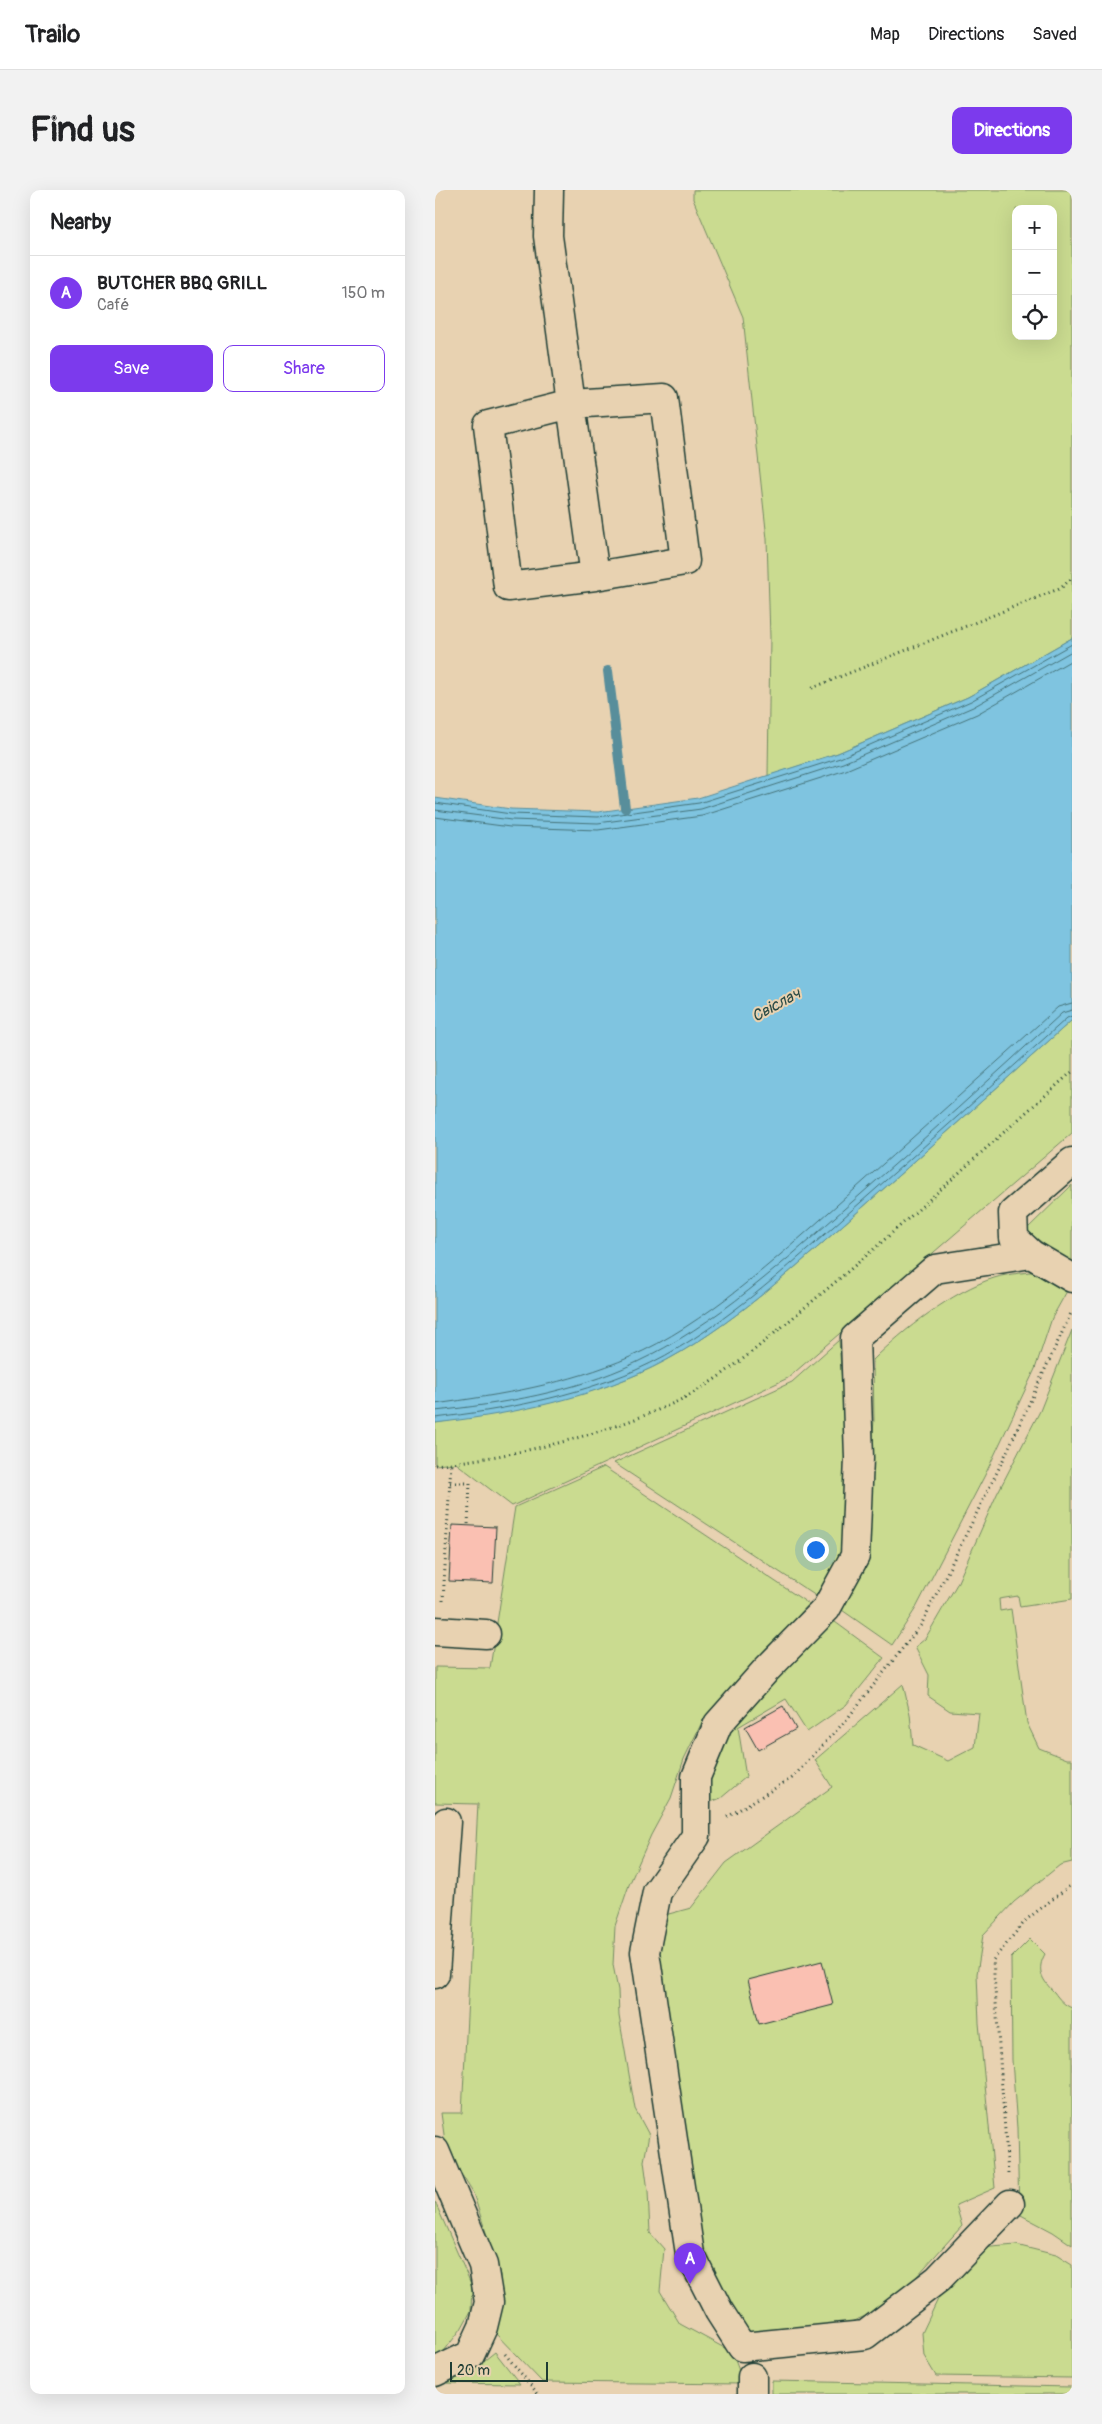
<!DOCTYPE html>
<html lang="en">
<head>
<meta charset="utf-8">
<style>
  :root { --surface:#fff; --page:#f2f2f2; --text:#202124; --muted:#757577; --line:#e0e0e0; --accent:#7c3aed }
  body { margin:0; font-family:Pangolin,sans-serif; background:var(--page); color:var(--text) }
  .controls { position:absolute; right:15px; top:15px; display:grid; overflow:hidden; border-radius:10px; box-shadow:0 5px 20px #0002 }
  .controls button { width:45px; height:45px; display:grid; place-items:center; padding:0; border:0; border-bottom:1px solid var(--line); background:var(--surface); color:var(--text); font:25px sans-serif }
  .scale { position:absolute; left:15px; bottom:12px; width:98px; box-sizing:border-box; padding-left:5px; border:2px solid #1f3d34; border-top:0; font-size:14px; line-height:18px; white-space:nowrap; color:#1f3d34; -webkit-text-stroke:4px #e8d2b1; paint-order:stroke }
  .you { position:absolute; left:380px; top:1359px; width:18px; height:18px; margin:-12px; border:4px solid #fff; border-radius:50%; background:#1a73e8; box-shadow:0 0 0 8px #1a73e833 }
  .badge { display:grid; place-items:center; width:32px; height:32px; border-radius:50%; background:var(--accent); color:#fff; font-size:16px; font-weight:700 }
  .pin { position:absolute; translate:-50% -41px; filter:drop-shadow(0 1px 2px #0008) }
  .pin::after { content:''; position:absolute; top:26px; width:18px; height:15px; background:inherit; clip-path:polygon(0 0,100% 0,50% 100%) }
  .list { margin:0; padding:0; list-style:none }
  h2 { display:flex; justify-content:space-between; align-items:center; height:65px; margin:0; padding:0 20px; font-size:21px }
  h2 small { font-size:16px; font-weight:400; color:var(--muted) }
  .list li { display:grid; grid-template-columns:32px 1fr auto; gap:15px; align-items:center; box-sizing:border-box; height:75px; padding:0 20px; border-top:1px solid var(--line) }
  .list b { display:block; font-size:19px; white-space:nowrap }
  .list p { margin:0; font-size:16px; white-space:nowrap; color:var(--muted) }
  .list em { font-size:16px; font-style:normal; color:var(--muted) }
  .actions { display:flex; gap:10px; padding:15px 20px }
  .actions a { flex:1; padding:11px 0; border:1px solid var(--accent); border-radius:10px; text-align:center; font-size:18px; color:var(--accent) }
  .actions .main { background:var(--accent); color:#fff }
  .icon { flex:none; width:28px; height:28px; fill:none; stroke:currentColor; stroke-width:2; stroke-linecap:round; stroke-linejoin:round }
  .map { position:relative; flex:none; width:637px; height:2204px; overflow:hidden; border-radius:10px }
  header { display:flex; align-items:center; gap:30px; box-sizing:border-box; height:70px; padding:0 25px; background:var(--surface); border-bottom:1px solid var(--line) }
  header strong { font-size:24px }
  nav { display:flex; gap:28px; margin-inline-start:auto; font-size:18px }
  .intro { display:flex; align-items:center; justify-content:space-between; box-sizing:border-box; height:120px; padding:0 30px }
  h1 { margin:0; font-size:35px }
  .button { padding:12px 22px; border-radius:10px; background:var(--accent); color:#fff; font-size:18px; font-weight:700 }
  main { display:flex; gap:30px; padding:0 30px }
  aside { flex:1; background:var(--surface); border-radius:10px; box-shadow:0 5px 20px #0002 }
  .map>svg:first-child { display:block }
  .green { fill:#cadb90; stroke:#748c62; fill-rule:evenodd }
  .water { fill:#7fc4e0; stroke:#598e9b }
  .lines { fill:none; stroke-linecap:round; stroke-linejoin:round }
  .shore { stroke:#457379; stroke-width:1 }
  .stream { stroke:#598e9b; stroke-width:10 }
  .building { fill:#fac0b2; stroke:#1f3d34 }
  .minor-casing { stroke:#1f3d34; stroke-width:31 }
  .path { stroke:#1f3d34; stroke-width:3; stroke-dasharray:1 4; stroke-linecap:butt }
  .minor { stroke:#e8d2b1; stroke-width:28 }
  .labels { text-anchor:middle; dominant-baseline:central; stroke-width:4; stroke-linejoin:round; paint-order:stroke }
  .water-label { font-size:16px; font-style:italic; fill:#294a45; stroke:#e8d2b1 }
</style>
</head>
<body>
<header>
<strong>Trailo</strong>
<nav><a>Map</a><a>Directions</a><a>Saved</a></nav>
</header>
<div class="intro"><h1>Find us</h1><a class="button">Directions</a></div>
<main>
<aside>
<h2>Nearby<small></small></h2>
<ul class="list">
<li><span class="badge">A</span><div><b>BUTCHER BBQ GRILL</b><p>Café</p></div><em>150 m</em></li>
</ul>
<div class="actions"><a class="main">Save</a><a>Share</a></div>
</aside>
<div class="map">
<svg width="637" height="2204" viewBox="0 0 637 2204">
  <rect width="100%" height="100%" fill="#e8d2b1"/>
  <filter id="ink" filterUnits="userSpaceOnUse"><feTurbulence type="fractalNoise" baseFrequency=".02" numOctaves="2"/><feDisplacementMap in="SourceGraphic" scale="10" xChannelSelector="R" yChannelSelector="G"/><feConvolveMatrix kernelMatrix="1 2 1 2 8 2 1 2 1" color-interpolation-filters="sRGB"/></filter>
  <g filter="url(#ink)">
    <path class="green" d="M258,0H637V448L533,507L403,563L333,586L335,447L332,349L308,127L258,9ZM581,19H618V146H581Z
      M637,830V943L353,1188L77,1316L21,1273L0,1275V1233C69,1222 138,1212 203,1184C280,1151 355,1082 418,1026C491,961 564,896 637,830Z
      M637,995V1076L591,1040Z
      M609,1080L632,1101L617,1128L600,1179L550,1285L481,1418L457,1455L404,1418L427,1384L433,1365L434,1295L439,1230L438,1170C468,1140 518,1101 559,1088C574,1083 593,1083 609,1080Z
      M637,1140V1409L585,1417L583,1406L564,1409L565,1421L576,1419L592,1533L604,1558L632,1569H637V1672L625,1675L579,1712L548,1745L542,1784L544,1833L560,1998L521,2015L527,2036L455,2116L411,2134L300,2146L276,2122L215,1729L256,1718L291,1673L397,1597L380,1570L468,1494L475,1524L478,1555L513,1571L540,1557L544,1523L515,1521L493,1506L494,1485L480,1457L490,1449L522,1394L562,1304L605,1221Z
      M404,1150L411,1252L406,1362L381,1406L179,1273L357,1192Z
      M169,1277L374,1414L268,1530L249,1569L236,1608L216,1645L194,1695L180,1736L178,1775L183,1800L184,1826L200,1919L214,1945L209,1971L213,2001L215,2043L229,2059L225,2101L245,2134L297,2162L309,2194L107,2192L59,2142L64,2115L65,2085L38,2003L11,1959L6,1923H27L43,1614L0,1613V1477L55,1478L80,1317Z
      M392,1432H400L449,1468L411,1515L372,1542L351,1509L303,1537L311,1587L286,1608L273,1613L267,1598L283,1547Z
      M595,1749L610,1764C601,1780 607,1790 619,1802C624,1809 629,1815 637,1818V2055L618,2042L584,2024L582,1938L577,1870L576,1768Z
      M0,2012L37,2096L36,2121L26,2139L6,2165L0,2167Z
      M581,2055L621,2065L637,2075V2188L501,2186L489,2166L487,2143L520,2073L545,2058Z
      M60,2162L85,2194L0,2193L30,2186Z
      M337,2191L637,2197V2204H337Z"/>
    <path class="water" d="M637,448V830C564,896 491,961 418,1026C355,1082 280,1151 203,1184C139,1212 69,1225 0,1233V608L76,619L163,622L263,608L403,563L533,507Z"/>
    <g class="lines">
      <path class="shore" d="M0,613L76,624L163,627L264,613L405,568L536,511L637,454
        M0,620L76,630L163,633L266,619L408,573L538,517L637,461
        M0,627L75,637L163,640L267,626L411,580L542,524L637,470
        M0,1214C66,1205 133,1194 195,1167C269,1135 342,1068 402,1015C476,949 550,883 623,817L637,813
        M0,1221C67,1214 139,1202 200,1173C281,1135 350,1071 417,1012C488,950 558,887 627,823L637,820
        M0,1228C68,1220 138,1207 201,1180C280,1145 353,1077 417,1020C489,957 560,893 632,828L637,826"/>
      <path class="stream" d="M173,481L190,618"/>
    </g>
    <path class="building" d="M17,1335L61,1337L58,1393L14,1391Z
      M348,1516L361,1539L323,1560L310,1537Z
      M387,1771L398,1815L324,1834L313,1790Z"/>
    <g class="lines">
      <defs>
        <path id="minor" d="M114,0L113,46L136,214L53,235L73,397L160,386L250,371L229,208L136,214L160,386
          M596,1064L579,1048L578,1023L637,972
          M0,1441L51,1444
          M0,1784L11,1632
          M0,1961L48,2075L54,2112L48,2137L35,2165L0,2182
          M575,2014L503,2089L430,2145L307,2157L284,2121L255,2064L210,1762L222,1702L261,1646V1587L283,1534L331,1480L391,1419L420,1366L424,1268L420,1148L500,1079L596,1064L637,1088
          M317,2187V2204"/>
      </defs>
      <use href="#minor" class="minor-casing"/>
      <path class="path" d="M377,498L626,398L637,388
        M0,1275C81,1266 167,1246 241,1212C288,1189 329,1152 368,1119C461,1043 547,960 637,882
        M15,1293H35L33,1335
        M8,1411L16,1273
        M292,1627L357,1588L412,1529L486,1435L568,1270L637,1121
        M573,1984L558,1770L591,1730L637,1694
        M70,2164L103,2204"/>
      <use href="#minor" class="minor"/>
    </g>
  </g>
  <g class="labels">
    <g class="water-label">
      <text transform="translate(341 815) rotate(-29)">Свіслач</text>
    </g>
  </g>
</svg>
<div class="controls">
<button>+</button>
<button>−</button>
<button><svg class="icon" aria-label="locate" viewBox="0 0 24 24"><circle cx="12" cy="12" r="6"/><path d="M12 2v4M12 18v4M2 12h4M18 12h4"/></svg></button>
</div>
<div class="scale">20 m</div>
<div class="you"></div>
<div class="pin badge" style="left:255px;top:2094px">A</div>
</div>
</main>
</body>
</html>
